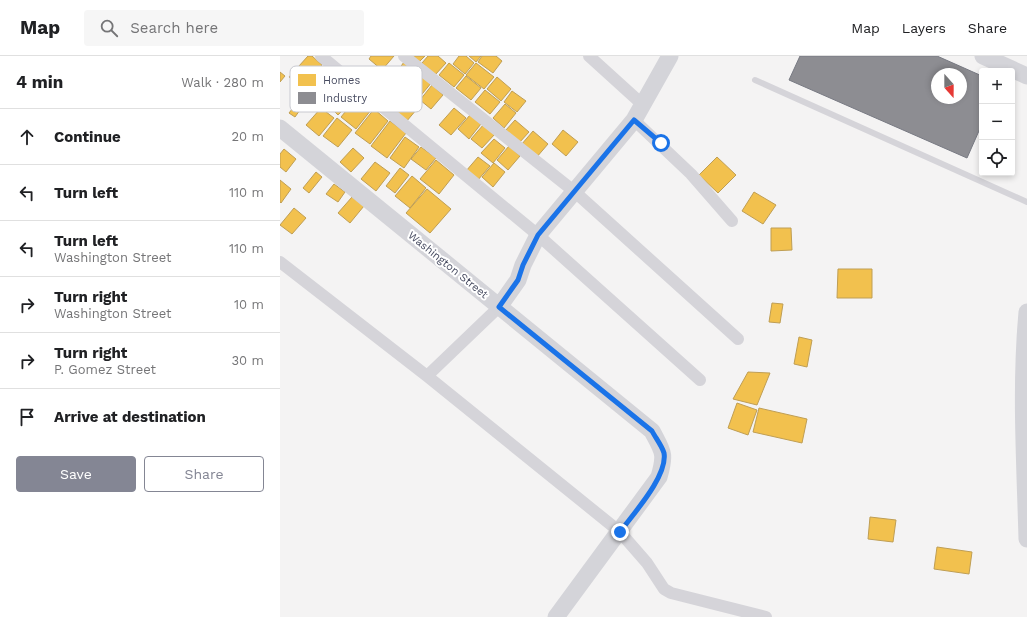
<!DOCTYPE html>
<html lang="en">
<head>
<meta charset="utf-8">
<style>
  :root { --surface:#fff; --page:#f6f6f6; --text:#202124; --muted:#757577; --line:#e0e0e0; --accent:#848694 }
  body { margin:0; font-family:"Work Sans",sans-serif; background:var(--page); color:var(--text) }
  .controls { position:absolute; right:12px; top:12px; display:grid; overflow:hidden; border-radius:4px; box-shadow:0 2px 6px #0003 }
  .controls button { width:36px; height:36px; display:grid; place-items:center; padding:0; border:0; border-bottom:1px solid var(--line); background:var(--surface); color:var(--text); font:20px sans-serif }
  .compass { position:absolute; left:651px; top:12px; width:36px; height:36px; border-radius:50%; background:var(--surface); box-shadow:0 2px 6px #0003; rotate:159deg }
  .stop { position:absolute; width:12px; height:12px; margin:-9px; border:3px solid #1a73e8; border-radius:50%; background:#fff }
  .stop.end { background:#1a73e8; border-color:#fff; box-shadow:0 1px 4px #0008 }
  .list { margin:0; padding:0; list-style:none }
  h2 { display:flex; justify-content:space-between; align-items:center; height:52px; margin:0; padding:0 16px; font-size:17px }
  h2 small { font-size:13px; font-weight:400; color:var(--muted) }
  .list li { display:grid; grid-template-columns:26px 1fr auto; gap:12px; align-items:center; box-sizing:border-box; height:56px; padding:0 16px; border-top:1px solid var(--line) }
  .list b { display:block; font-size:15px; white-space:nowrap }
  .list p { margin:0; font-size:13px; white-space:nowrap; color:var(--muted) }
  .list em { font-size:13px; font-style:normal; color:var(--muted) }
  .actions { display:flex; gap:8px; padding:12px 16px }
  .actions a { flex:1; padding:9px 0; border:1px solid var(--accent); border-radius:4px; text-align:center; font-size:14px; color:var(--accent) }
  .actions .main { background:var(--accent); color:#fff }
  .icon { flex:none; width:22px; height:22px; fill:none; stroke:currentColor; stroke-width:2; stroke-linecap:round; stroke-linejoin:round }
  .map { position:relative; flex:none; width:747px; height:561px; overflow:hidden }
  header { display:flex; align-items:center; gap:24px; box-sizing:border-box; height:56px; padding:0 20px; background:var(--surface); border-bottom:1px solid var(--line) }
  header strong { font-size:19px }
  nav { display:flex; gap:22px; margin-inline-start:auto; font-size:14px }
  .search { width:280px; height:36px; background:var(--page); display:flex; align-items:center; gap:10px; box-sizing:border-box; padding:0 14px; border-radius:4px; color:var(--muted); font-size:15px }
  main { display:flex }
  aside { flex:1; background:var(--surface) }
  .map>svg:first-child { display:block }
  .homes { fill:#f2c14e; stroke:#bf9e54 }
  .industry { fill:#8d8d92; stroke:#787a83; fill-rule:evenodd }
  .lines { fill:none; stroke-linecap:round; stroke-linejoin:round }
  .lane { stroke:#d5d4d9; stroke-width:6 }
  .street { stroke:#d5d4d9; stroke-width:12 }
  .secondary { stroke:#d4d4d9; stroke-width:17 }
  .route { stroke:#1a73e8; stroke-width:5 }
  .labels { text-anchor:middle; dominant-baseline:central; stroke-width:4; stroke-linejoin:round; paint-order:stroke }
  .street-label { font-size:11px; fill:#484c61; stroke:#fff }
  .key { fill:#fff; stroke:#c8c9d0; stroke-width:1 }
  .key-label { font-size:11px; fill:#484c61 }
</style>
</head>
<body>
<header>
<strong>Map</strong>
<div class="search"><svg class="icon" aria-label="search" viewBox="0 0 24 24"><circle cx="10" cy="10" r="6"/><path d="M15 15l6 6"/></svg>Search here</div>
<nav><a>Map</a><a>Layers</a><a>Share</a></nav>
</header>
<main>
<aside>
<h2>4 min<small>Walk · 280 m</small></h2>
<ul class="list">
<li><svg class="icon" aria-label="ahead" viewBox="0 0 24 24"><path d="M12 20V5M6 11l6-6 6 6"/></svg><div><b>Continue</b></div><em>20 m</em></li>
<li><svg class="icon" aria-label="left" viewBox="0 0 24 24"><path d="M17 20v-9H6M10 6l-5 5 5 5"/></svg><div><b>Turn left</b></div><em>110 m</em></li>
<li><svg class="icon" aria-label="left" viewBox="0 0 24 24"><path d="M17 20v-9H6M10 6l-5 5 5 5"/></svg><div><b>Turn left</b><p>Washington Street</p></div><em>110 m</em></li>
<li><svg class="icon" aria-label="right" viewBox="0 0 24 24"><path d="M7 20v-9h11M14 6l5 5-5 5"/></svg><div><b>Turn right</b><p>Washington Street</p></div><em>10 m</em></li>
<li><svg class="icon" aria-label="right" viewBox="0 0 24 24"><path d="M7 20v-9h11M14 6l5 5-5 5"/></svg><div><b>Turn right</b><p>P. Gomez Street</p></div><em>30 m</em></li>
<li><svg class="icon" aria-label="arrive" viewBox="0 0 24 24"><path d="M6 21V4h12l-3 4 3 4H6"/></svg><div><b>Arrive at destination</b></div></li>
</ul>
<div class="actions"><a class="main">Save</a><a>Share</a></div>
</aside>
<div class="map">
<svg width="747" height="561" viewBox="0 0 747 561">
  <rect width="100%" height="100%" fill="#f4f3f3"/>
  <path class="homes" d="M28,0H32L42,9L22,32L9,21Z
    M91,0H114L102,14L89,3Z
    M129,0H145L138,7Z
    M148,0H158L166,7L155,19L142,7Z
    M179,0H186L194,7L185,18L173,8Z
    M189,0H201L196,6Z
    M202,0H216L222,5L213,17L198,6Z
    M124,6L138,16L128,30L114,20Z
    M169,7L184,19L174,31L159,19Z
    M196,7L214,21L204,33L186,19Z
    M0,16L5,20L0,26Z
    M141,17L152,26L138,43L127,34Z
    M186,20L201,32L191,44L176,32Z
    M217,21L231,33L221,45L207,33Z
    M59,28L74,43L58,59L43,44Z
    M152,29L163,39L151,53L140,44Z
    M205,34L220,46L210,58L195,46Z
    M232,35L246,45L237,56L224,46Z
    M129,37L142,47L126,66L114,56Z
    M80,38L95,49L76,73L61,61Z
    M20,43L25,47L15,61L9,57Z
    M225,48L236,57L224,72L213,62Z
    M41,52L54,62L39,80L26,69Z
    M174,52L186,62L171,79L159,69Z
    M94,53L108,65L90,88L75,77Z
    M190,59L201,68L189,83L178,73Z
    M57,62L72,74L58,91L43,80Z
    M235,64L249,76L239,87L225,75Z
    M110,65L126,77L107,102L91,90Z
    M204,68L215,78L202,92L191,83Z
    M283,74L298,86L286,100L272,88Z
    M253,75L268,88L256,102L241,89Z
    M125,81L139,91L124,112L110,102Z
    M214,83L225,92L213,107L201,97Z
    M229,90L240,100L228,114L217,104Z
    M141,91L156,102L146,114L131,103Z
    M73,92L84,102L71,116L60,106Z
    M4,93L16,103L6,116L0,111V98Z
    M198,101L210,110L197,125L186,115Z
    M437,101L456,119L438,137L419,119Z
    M156,104L174,119L159,138L140,123Z
    M95,106L110,117L96,135L81,123Z
    M214,107L225,116L213,131L202,121Z
    M120,112L129,119L115,137L106,130Z
    M36,116L42,121L29,137L23,132Z
    M132,120L146,132L130,152L115,140Z
    M0,124L11,133L1,147L0,146Z
    M54,128L65,136L58,146L46,138Z
    M147,133L171,153L150,177L126,157Z
    M474,136L496,149L483,168L462,155Z
    M72,141L84,150L70,167L58,157Z
    M14,152L26,162L12,178L0,169Z
    M491,172H511L512,194L491,195Z
    M558,213H592V242H557Z
    M492,247L503,248L500,267L489,266Z
    M519,281L532,284L527,311L514,308Z
    M468,316L490,317L477,349L453,343Z
    M457,347L477,354L468,379L448,372Z
    M479,352L527,363L522,387L473,376Z
    M590,461L616,464L613,486L588,483Z
    M657,491L692,496L689,518L654,513Z"/>
  <path class="industry" d="M520,0H657L702,20V68L687,102L509,24ZM657,18H681V42H657Z"/>
  <g class="lines">
    <path class="lane" d="M475,24L747,146"/>
    <path class="street" d="M41,0L258,179L420,324
      M124,0L295,136L458,283
      M309,0L363,49
      M354,64L411,118L452,165
      M0,206L147,320L340,476L367,507L384,533L391,537L486,561
      M147,320L219,251"/>
    <path class="secondary" d="M703,0L747,20
      M0,72L372,375C383,396 386,397 379,421L276,561
      M219,251L238,224L243,209L258,179L354,64L390,0
      M747,256C740,332 745,408 747,483"/>
  </g>
  <g class="lines">
    <path class="route" d="M340,476C353,458 388,420 384,397C382,390 375,381 372,375L219,251L238,224L243,209L258,179L354,64L381,87"/>
  </g>
  <g class="labels">
    <g class="street-label">
      <text transform="translate(168 209) rotate(39)">Washington Street</text>
    </g>
  </g>
  <rect x="10" y="10" width="132" height="46" rx="6" class="key"/>
  <rect x="18" y="18" width="18" height="12" fill="#f2c14e"/>
  <rect x="18" y="36" width="18" height="12" fill="#8d8d92"/>
  <g class="key-label">
    <text x="43" y="28">Homes</text>
    <text x="43" y="46">Industry</text>
  </g>
</svg>
<div class="controls">
<button>+</button>
<button>−</button>
<button><svg class="icon" aria-label="locate" viewBox="0 0 24 24"><circle cx="12" cy="12" r="6"/><path d="M12 2v4M12 18v4M2 12h4M18 12h4"/></svg></button>
</div>
<svg class="compass" viewBox="-18 -18 36 36"><path d="M0-13l5 13h-10z" fill="#e53935"/><path d="M0 13l5-13h-10z" fill="#757577"/></svg>
<div class="stop" style="left:381px;top:87px"></div>
<div class="stop end" style="left:340px;top:476px"></div>
</div>
</main>
</body>
</html>
